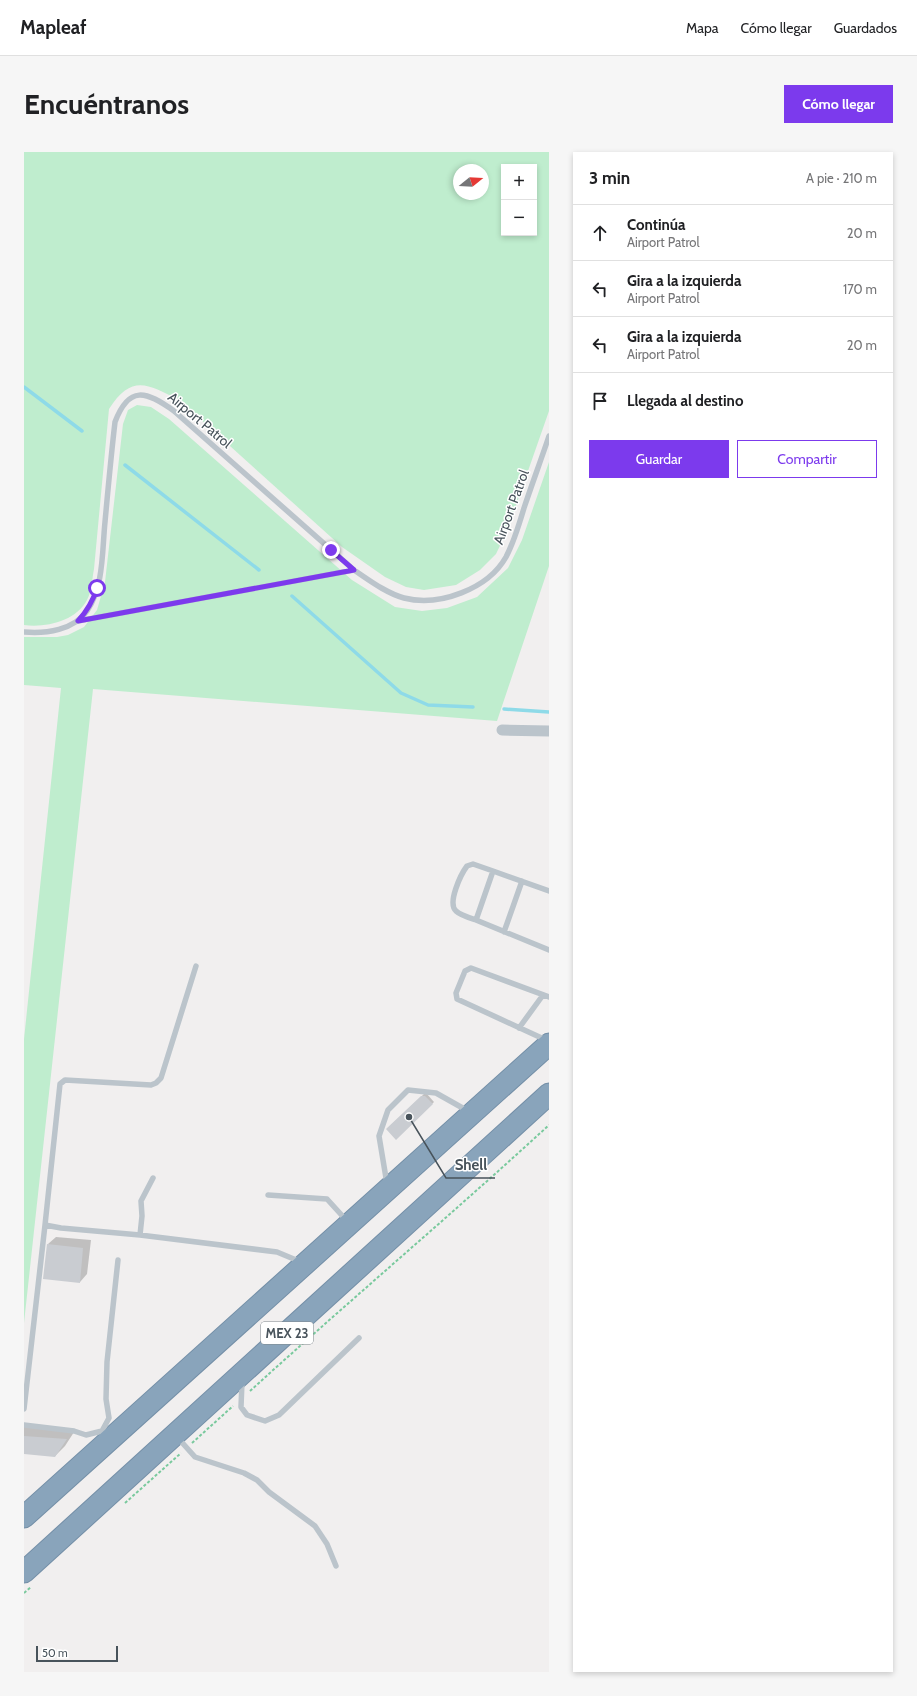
<!DOCTYPE html>
<html lang="es">
<head>
<meta charset="utf-8">
<style>
  :root { --surface:#fff; --page:#f6f6f6; --text:#202124; --muted:#757577; --line:#e0e0e0; --accent:#7c3aed }
  body { margin:0; font-family:Cabin,sans-serif; background:var(--page); color:var(--text) }
  .controls { position:absolute; right:12px; top:12px; display:grid; overflow:hidden; border-radius:0px; box-shadow:0 2px 6px #0003 }
  .controls button { width:36px; height:36px; display:grid; place-items:center; padding:0; border:0; border-bottom:1px solid var(--line); background:var(--surface); color:var(--text); font:20px sans-serif }
  .compass { position:absolute; left:429px; top:12px; width:36px; height:36px; border-radius:50%; background:var(--surface); box-shadow:0 2px 6px #0003; rotate:72deg }
  .scale { position:absolute; left:12px; bottom:10px; width:82px; box-sizing:border-box; padding-left:4px; border:2px solid #48535b; border-top:0; font-size:11px; line-height:14px; white-space:nowrap; color:#48535b; -webkit-text-stroke:3px #fff; paint-order:stroke }
  .stop { position:absolute; width:12px; height:12px; margin:-9px; border:3px solid #7c3aed; border-radius:50%; background:#fff }
  .stop.end { background:#7c3aed; border-color:#fff; box-shadow:0 1px 4px #0008 }
  .list { margin:0; padding:0; list-style:none }
  h2 { display:flex; justify-content:space-between; align-items:center; height:52px; margin:0; padding:0 16px; font-size:17px }
  h2 small { font-size:13px; font-weight:400; color:var(--muted) }
  .list li { display:grid; grid-template-columns:26px 1fr auto; gap:12px; align-items:center; box-sizing:border-box; height:56px; padding:0 16px; border-top:1px solid var(--line) }
  .list b { display:block; font-size:15px; white-space:nowrap }
  .list p { margin:0; font-size:13px; white-space:nowrap; color:var(--muted) }
  .list em { font-size:13px; font-style:normal; color:var(--muted) }
  .actions { display:flex; gap:8px; padding:12px 16px }
  .actions a { flex:1; padding:9px 0; border:1px solid var(--accent); border-radius:0px; text-align:center; font-size:14px; color:var(--accent) }
  .actions .main { background:var(--accent); color:#fff }
  .icon { flex:none; width:22px; height:22px; fill:none; stroke:currentColor; stroke-width:2; stroke-linecap:round; stroke-linejoin:round }
  .map { position:relative; flex:none; width:525px; height:1520px; overflow:hidden; border-radius:0px }
  header { display:flex; align-items:center; gap:24px; box-sizing:border-box; height:56px; padding:0 20px; background:var(--surface); border-bottom:1px solid var(--line) }
  header strong { font-size:19px }
  nav { display:flex; gap:22px; margin-inline-start:auto; font-size:14px }
  .intro { display:flex; align-items:center; justify-content:space-between; box-sizing:border-box; height:96px; padding:0 24px }
  h1 { margin:0; font-size:28px }
  .button { padding:10px 18px; border-radius:0px; background:var(--accent); color:#fff; font-size:14px; font-weight:700 }
  main { display:flex; gap:24px; padding:0 24px }
  aside { flex:1; background:var(--surface); border-radius:0px; box-shadow:0 2px 6px #0003 }
  .map>svg:first-child { display:block }
  .green { fill:#bfedce; fill-rule:evenodd }
  .shadow { fill:#0003 }
  .lines { fill:none; stroke-linecap:round; stroke-linejoin:round }
  .stream { stroke:#8edae8; stroke-width:3.5 }
  .building { fill:#c9ccd1 }
  .highway-casing { stroke:#748fa7; stroke-width:23 }
  .path { stroke:#79c99d; stroke-width:2; stroke-dasharray:3 2; stroke-linecap:butt }
  .lane { stroke:#bbc4cb; stroke-width:5.5 }
  .street { stroke:#bbc4cb; stroke-width:11 }
  .highway { stroke:#89a4bb; stroke-width:21 }
  .route { stroke:#7c3aed; stroke-width:5 }
  .labels { text-anchor:middle; dominant-baseline:central; stroke-width:3; stroke-linejoin:round; paint-order:stroke }
  .shield { fill:#fff; stroke:#7f878c; stroke-width:1 }
  .shield-label { font-size:13px; font-weight:bold; fill:#48535b }
  .street-label { font-size:14px; fill:#48535b; stroke:#fff }
  .leader { fill:none; stroke:#48535b; stroke-width:1.5 }
  .callout-dot { fill:#48535b; stroke:#fff; stroke-width:1.5 }
  .callout-label { font-size:15px; text-anchor:middle; font-weight:bold; fill:#48535b; stroke:#fff; stroke-width:3; stroke-linejoin:round; paint-order:stroke }
</style>
</head>
<body>
<header>
<strong>Mapleaf</strong>
<nav><a>Mapa</a><a>Cómo llegar</a><a>Guardados</a></nav>
</header>
<div class="intro"><h1>Encuéntranos</h1><a class="button">Cómo llegar</a></div>
<main>
<div class="map">
<svg width="525" height="1520" viewBox="0 0 525 1520">
  <rect width="100%" height="100%" fill="#f1efef"/>
  <path class="green" d="M0,0H525V259L483,379L472,402L456,418L432,433L400,438L382,435L361,425L318,395L155,248C123,232 108,222 85,257L70,417C68,427 68,439 63,448C52,469 22,476 0,473ZM480,15H510V81H480ZM435,18H459V42H435Z
    M113,253L127,255L145,267L328,428L371,455L398,459L423,456L453,445L484,416L498,388L525,310V414L473,569L69,537L0,1171V887L37,536L0,533V485H33L44,483L60,475L73,458L81,430L99,272L104,258Z"/>
  <path class="shadow" d="M400,942H403L410,950L372,986L363,977Z
    M32,1085L67,1088L63,1122L56,1130L24,1092Z
    M0,1273L52,1277L41,1294L31,1304L0,1301Z"/>
  <g class="lines">
    <path class="stream" d="M0,235L58,279
      M101,313L235,418
      M268,444L377,541L404,553L449,555
      M480,557L525,560"/>
  </g>
  <path class="building" d="M397,944H401L409,952L372,988L362,977Z
    M23,1092L59,1096L56,1131L19,1127Z
    M0,1284L43,1287L31,1305L0,1302Z"/>
  <g class="lines">
    <defs>
      <path id="highway" d="M0,1365L525,892
        M0,1420L525,942"/>
    </defs>
    <use href="#highway" class="highway-casing"/>
    <path class="path" d="M226,1239C325,1149 427,1063 525,973
      M168,1291L209,1254
      M101,1351L157,1301
      M0,1441L7,1435"/>
    <path class="lane" d="M54,469L330,418
      M0,480C22,482 50,478 63,459C80,434 78,399 81,370C84,337 87,304 91,270C105,233 122,239 150,259L330,418C345,428 362,441 380,446C415,455 464,437 482,405C490,390 495,373 500,356C508,332 517,308 525,284
      M525,739L469,719L452,768L525,798
      M452,768C446,766 436,763 432,759C423,751 437,722 443,714L449,712L469,719
      M480,780L498,729
      M495,876L519,843
      M522,888L433,847L432,841L441,819L447,816L525,845
      M363,1032L355,984L364,958L384,938L412,941L444,959
      M244,1043L303,1047L323,1069
      M21,1073L36,932L41,928L127,933L132,931L137,926L172,814
      M116,1083L118,1064L117,1049L129,1026
      M218,1230L217,1255L223,1263L241,1269L255,1263L335,1186
      M0,1257L21,1073L37,1076L116,1083L253,1100L277,1110
      M0,1273L50,1279L62,1283L78,1279L81,1281
      M78,1279L85,1266L82,1247L83,1210L94,1108
      M154,1286L171,1305L220,1321L233,1328L245,1340L291,1374L303,1392L312,1414"/>
    <path class="street" d="M478,578L525,579"/>
    <use href="#highway" class="highway"/>
  </g>
  <g class="lines">
    <path class="route" d="M73,436C69,449 63,459 54,469L330,418L307,398"/>
  </g>
  <g class="labels">
    <rect class="shield" x="237" y="1170" width="52" height="22" rx="3"/>
    <g class="shield-label">
      <text x="263" y="1181">MEX 23</text>
    </g>
    <g class="street-label">
      <text transform="translate(176 268) rotate(40)">Airport Patrol</text>
      <text transform="translate(487 355) rotate(-70)">Airport Patrol</text>
    </g>
  </g>
  <path class="leader" d="M385 965L422 1026H471"/>
  <circle class="callout-dot" cx="385" cy="965" r="4"/>
  <g class="callout-label">
    <text x="447" y="1018">Shell</text>
  </g>
</svg>
<div class="controls">
<button>+</button>
<button>−</button>
</div>
<svg class="compass" viewBox="-18 -18 36 36"><path d="M0-13l5 13h-10z" fill="#e53935"/><path d="M0 13l5-13h-10z" fill="#757577"/></svg>
<div class="scale">50 m</div>
<div class="stop" style="left:73px;top:436px"></div>
<div class="stop end" style="left:307px;top:398px"></div>
</div>
<aside>
<h2>3 min<small>A pie · 210 m</small></h2>
<ul class="list">
<li><svg class="icon" aria-label="ahead" viewBox="0 0 24 24"><path d="M12 20V5M6 11l6-6 6 6"/></svg><div><b>Continúa</b><p>Airport Patrol</p></div><em>20 m</em></li>
<li><svg class="icon" aria-label="left" viewBox="0 0 24 24"><path d="M17 20v-9H6M10 6l-5 5 5 5"/></svg><div><b>Gira a la izquierda</b><p>Airport Patrol</p></div><em>170 m</em></li>
<li><svg class="icon" aria-label="left" viewBox="0 0 24 24"><path d="M17 20v-9H6M10 6l-5 5 5 5"/></svg><div><b>Gira a la izquierda</b><p>Airport Patrol</p></div><em>20 m</em></li>
<li><svg class="icon" aria-label="arrive" viewBox="0 0 24 24"><path d="M6 21V4h12l-3 4 3 4H6"/></svg><div><b>Llegada al destino</b></div></li>
</ul>
<div class="actions"><a class="main">Guardar</a><a>Compartir</a></div>
</aside>
</main>
</body>
</html>
